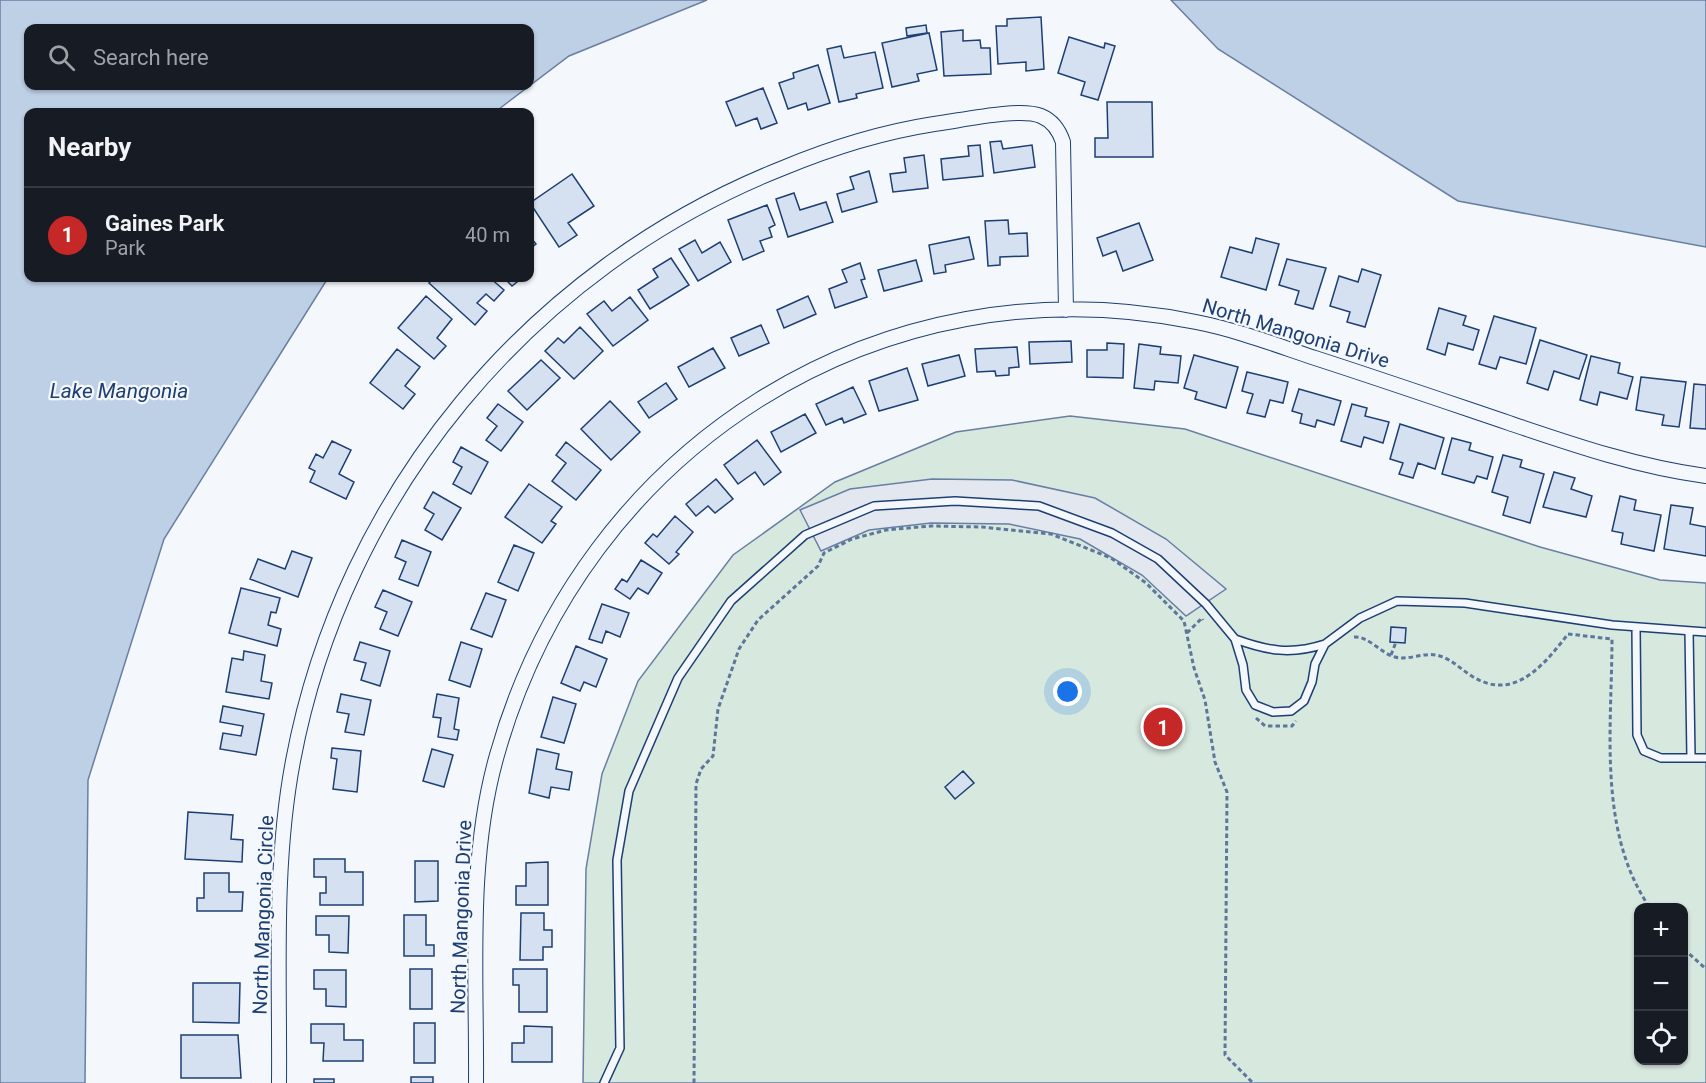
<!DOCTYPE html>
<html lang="en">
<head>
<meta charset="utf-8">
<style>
  :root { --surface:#171b24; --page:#20242c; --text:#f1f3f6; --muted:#9ea1a6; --line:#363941; --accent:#c62828 }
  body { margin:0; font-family:Roboto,sans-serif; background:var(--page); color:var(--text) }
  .controls { position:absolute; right:18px; bottom:18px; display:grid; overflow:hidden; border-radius:12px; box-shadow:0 2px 4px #0004 }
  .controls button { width:54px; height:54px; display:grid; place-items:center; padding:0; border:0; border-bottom:2px solid var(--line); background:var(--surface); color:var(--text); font:30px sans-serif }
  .you { position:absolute; left:1068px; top:692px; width:21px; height:21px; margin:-15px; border:4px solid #fff; border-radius:50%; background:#1a73e8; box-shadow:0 0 0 9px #1a73e833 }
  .badge { display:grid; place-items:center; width:39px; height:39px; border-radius:50%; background:var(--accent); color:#fff; font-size:20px; font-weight:700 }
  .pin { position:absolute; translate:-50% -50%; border:3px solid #fff; box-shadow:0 2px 6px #0006 }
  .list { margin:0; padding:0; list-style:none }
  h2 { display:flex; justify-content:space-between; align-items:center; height:78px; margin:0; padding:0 24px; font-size:26px }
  h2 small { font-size:20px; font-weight:400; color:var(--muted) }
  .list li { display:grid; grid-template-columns:39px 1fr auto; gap:18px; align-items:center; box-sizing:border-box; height:96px; padding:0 24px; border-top:2px solid var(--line) }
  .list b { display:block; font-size:22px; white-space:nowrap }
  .list p { margin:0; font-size:20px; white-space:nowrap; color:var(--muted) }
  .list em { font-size:20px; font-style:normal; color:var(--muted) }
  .icon { flex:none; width:33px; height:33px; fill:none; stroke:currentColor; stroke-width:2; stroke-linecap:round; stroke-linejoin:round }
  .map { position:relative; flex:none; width:1706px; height:1083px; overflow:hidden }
  .search { position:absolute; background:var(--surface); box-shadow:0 2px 4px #0004; left:24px; top:24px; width:510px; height:66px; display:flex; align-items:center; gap:15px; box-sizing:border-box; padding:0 21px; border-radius:12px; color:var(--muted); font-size:22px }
  .panel { position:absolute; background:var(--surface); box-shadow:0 2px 4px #0004; left:24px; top:108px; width:510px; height:174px; border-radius:12px }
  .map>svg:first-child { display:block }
  .green { fill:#d7e8df; stroke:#687fa3; stroke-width:1.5; fill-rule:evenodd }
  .parking { fill:#e3e8f0; stroke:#687fa3; stroke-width:1.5 }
  .water { fill:#bed0e5; stroke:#687fa3; stroke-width:1.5; fill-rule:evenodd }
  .building { fill:#d5e0f0; stroke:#1d3f73; stroke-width:1.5 }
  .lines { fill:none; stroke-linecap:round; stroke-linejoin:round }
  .service-casing { stroke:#1d3f73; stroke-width:10 }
  .minor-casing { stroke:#1d3f73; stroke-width:16 }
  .path { stroke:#5e769c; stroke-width:3; stroke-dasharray:4.5 3; stroke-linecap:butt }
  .service { stroke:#f4f7fb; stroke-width:7 }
  .minor { stroke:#f4f7fb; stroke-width:14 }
  .labels { text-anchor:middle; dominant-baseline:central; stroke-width:4.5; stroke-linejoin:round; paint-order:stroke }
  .street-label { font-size:20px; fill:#1d3f73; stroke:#f4f7fb }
  .water-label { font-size:21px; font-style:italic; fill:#1d3f73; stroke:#f4f7fb }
</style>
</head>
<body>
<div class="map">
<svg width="1706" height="1083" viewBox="0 0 1706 1083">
  <rect width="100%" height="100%" fill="#f4f7fb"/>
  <path class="green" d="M1070,416L1185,429L1540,547L1660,580L1706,583V1083H583L586,869L602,774L638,681L733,555L835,482L956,432ZM1638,908H1684V1060H1638Z"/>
  <path class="parking" d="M932,479L1012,480L1095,498L1166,539L1226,589L1186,616L1142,575L1080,539L1009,524L931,523L869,530L821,551L800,510L850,489Z"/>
  <path class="water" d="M0,0H707L569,56L495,112H28V278H328L164,539L88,780L85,1083H0ZM530,28V86H28V28Z
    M1171,0H1706V247L1458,201L1218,49Z"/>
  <path class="building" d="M1041,17L1044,69L1026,71V62L998,64L996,26H1007V19Z
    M926,25L927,33L907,36L906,28Z
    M963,30V41L980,40L981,48H990L991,74L944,76L941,32Z
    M929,33L937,70L917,74L919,81L892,87L882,43Z
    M1069,37L1104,48L1105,43L1115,46L1098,100L1081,95L1085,82L1058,73Z
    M841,46L844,58L875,52L883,88L856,94L857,98L839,102L827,49Z
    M818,65L830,103L808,110L806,103L788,109L779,83L794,78L793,73Z
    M763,88L777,123L761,129L757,118L736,126L726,102Z
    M1107,102H1152L1153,157H1095V138H1108Z
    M1001,141L1003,149L1032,145L1035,167L994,173L990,142Z
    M980,145L983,176L943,180L941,159L969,156L968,146Z
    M924,155L928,188L893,192L890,174L906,172L904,158Z
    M869,171L877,202L842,212L837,194L854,189L850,177Z
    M572,174L594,206L568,223L577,235L559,247L530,203Z
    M794,193L800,210L826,202L833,222L788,237L776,199Z
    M767,205L775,225L769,228L772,237L760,241L764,251L743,260L728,220Z
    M1008,220L1009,234L1027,233L1028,256L1000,257V265L988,266L985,221Z
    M1139,223L1153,260L1123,271L1116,251L1103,256L1097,238Z
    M530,237L536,244L530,249Z
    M969,237L974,259L945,265L946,272L934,274L929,245Z
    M1256,238L1279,244L1266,290L1221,277L1230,247L1252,253Z
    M695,240L702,253L720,242L731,262L698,281L679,249Z
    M671,258L689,285L650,309L638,290L658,277L653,269Z
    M1287,259L1326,268L1313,309L1295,304L1299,291L1279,285Z
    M916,260L922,281L884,291L878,270Z
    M860,263L865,279L861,280L867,297L835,308L829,289L847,282L842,270Z
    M1362,269L1381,275L1365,327L1347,322L1350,312L1330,306L1339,276L1358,282Z
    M434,278H444L448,281L452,278H490L504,290L494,301L486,294L477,303L487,311L475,325L429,283Z
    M504,278H522L512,286Z
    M426,296L452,319L437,338L446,346L434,359L398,328Z
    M808,296L816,314L784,328L777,310Z
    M630,297L648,320L613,346L587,314L604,301L612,311Z
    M1439,308L1466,316L1463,325L1479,330L1473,350L1448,343L1445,355L1427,349Z
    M1494,316L1536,328L1526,364L1500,357L1496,369L1479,364Z
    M761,325L769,343L739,356L731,338Z
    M580,327L603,351L574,379L545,351L558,338L564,343Z
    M1540,340L1587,355L1579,379L1554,371L1548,390L1527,383Z
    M1071,341L1072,362L1030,364L1029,342Z
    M1107,343L1124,344L1123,378L1087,377V350H1107Z
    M1139,344L1161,347L1160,354L1181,356L1178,383L1155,381L1154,390L1134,388Z
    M1017,347L1019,367L1009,368V375L996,376L995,371L977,372L975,349Z
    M713,348L725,368L689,387L678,367Z
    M397,349L420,367L405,386L415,394L403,409L370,383Z
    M959,355L965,376L928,386L922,364Z
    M1194,355L1238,367L1226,408L1195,399L1197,392L1184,388Z
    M1591,356L1620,363L1618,373L1633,377L1627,399L1600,392L1597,405L1580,400Z
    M541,360L560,378L527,410L508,391Z
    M907,368L918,400L879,411L869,381Z
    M1247,372L1288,382L1283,403L1270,400L1265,417L1247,413L1253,394L1242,391Z
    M1641,377L1686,382L1679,427L1662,425L1664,415L1636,410Z
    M666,383L677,399L649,418L638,402Z
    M1694,384L1706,385V429L1690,428Z
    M853,387L866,414L844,423L842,418L826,425L816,404Z
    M1299,389L1341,401L1334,425L1317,420L1315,427L1300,423L1302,414L1292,411Z
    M610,401L640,432L611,460L581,429Z
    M498,404L523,422L501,451L486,440L497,426L487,418Z
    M1352,404L1367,408L1365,416L1389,422L1383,443L1364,437L1361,447L1341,441Z
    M805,414L816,433L781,452L771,432Z
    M1400,424L1444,438L1435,469L1418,463L1413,478L1399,474L1403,463L1390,459Z
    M1452,438L1471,443L1469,450L1493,457L1487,479L1477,476L1474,483L1442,474Z
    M757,440L781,472L764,485L755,472L738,484L724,465Z
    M332,441L351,450L339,474L354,482L346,499L310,482L315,471L309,468L316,454L323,458Z
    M566,442L601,470L576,500L552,481L566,463L556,455Z
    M461,447L488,462L471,494L453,484L462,467L453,462Z
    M1503,455L1522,460L1520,467L1544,474L1530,523L1503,515L1508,497L1492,492Z
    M1554,472L1575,478L1571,489L1592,496L1586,517L1543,507Z
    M716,479L733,499L715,513L708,506L696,516L686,504Z
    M529,484L562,507L551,521L556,524L542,543L505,517Z
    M433,492L461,508L442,540L425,530L434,514L424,508Z
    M1620,496L1636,500L1634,510L1661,515L1654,551L1621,544L1623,533L1612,531Z
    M1671,505L1693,508L1690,524L1706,527V556L1664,549Z
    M675,516L693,532L676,552L679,554L669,564L645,543L653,534L657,537Z
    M402,540L431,552L418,586L399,579L406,562L395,557Z
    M514,545L534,553L518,591L498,582Z
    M292,551L312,558L298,597L250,579L258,559L285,569Z
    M641,560L662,573L648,594L638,588L630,599L615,589L622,579L627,582Z
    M241,588L280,598L276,613L271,612L268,625L281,629L277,646L229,633Z
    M383,590L412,602L398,636L380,629L387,612L375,607Z
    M486,593L506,600L492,637L471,629Z
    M602,604L629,613L620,637L606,631L602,643L589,639Z
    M1391,627L1406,628L1405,643L1390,642Z
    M360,642L390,651L380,686L361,680L366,663L354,660Z
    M461,642L482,649L470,687L449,680Z
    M576,646L607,659L596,687L584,682L580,691L561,683Z
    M244,651L265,655L261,681L272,683L269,699L226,692L232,658L243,660Z
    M341,694L371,700L364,735L345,732L349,714L337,712Z
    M437,694L459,698L454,729L459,730L457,740L438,737L441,718L433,717Z
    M553,697L576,704L564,743L541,737Z
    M223,706L264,714L256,755L220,749L223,733L241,736L243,726L220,722Z
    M332,748L361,751L357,792L333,789L337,759L331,758Z
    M432,749L453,755L444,787L423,781Z
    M537,749L559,754L556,769L572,772L569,790L551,787L549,798L529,793Z
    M963,771L974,783L955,799L945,787Z
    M188,812L233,815L231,839L243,840L242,862L185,859Z
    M314,859H345V872H363V905H320V893H326V877H314Z
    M415,861H438V901L415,902Z
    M548,862V905H516V886H526V863Z
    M204,873H229V892H243L242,911H197V898H204Z
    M521,913H544V930H552V947H543V960H520Z
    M404,915H426V945H434V956H404Z
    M316,916H349L348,953L329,952V935H316Z
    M410,969H432V1009H410Z
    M513,969H547V1012H519V985H513Z
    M314,970H346V1007L326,1006V989H314Z
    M193,983H240L239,1023L193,1022Z
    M414,1023H435V1063H414Z
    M311,1024H344V1040H363V1061H323L324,1043H311Z
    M524,1026L552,1027V1062H512V1043H524Z
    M181,1035H238L241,1078H181Z
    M411,1077H433V1083H411Z
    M314,1079H334V1083H314Z"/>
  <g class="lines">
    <defs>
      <path id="service" d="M1636,627L1637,735L1644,751L1661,758H1706
        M1689,631L1691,758
        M1235,639C1268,651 1291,655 1325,644
        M604,1083L620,1048L617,860L629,791L678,678L731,601L805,535L874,506L955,501L1039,506L1112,533L1158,559L1206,604L1235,639L1243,665L1246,690L1255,705L1273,712L1291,711L1304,701L1312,682L1315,664L1325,644L1360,618L1397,601L1465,603L1612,625L1706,632"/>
      <path id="minor" d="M279,1083C280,976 273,867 293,761C343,494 530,268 783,168C831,148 883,132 934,124C959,121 1019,107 1041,116C1053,121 1059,130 1063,142L1066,310
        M476,1083C477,975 467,860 497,755C583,448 880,257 1196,322C1237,330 1276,345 1315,358C1380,379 1444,401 1509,423C1574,445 1638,467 1706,476"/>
    </defs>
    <use href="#service" class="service-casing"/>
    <use href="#minor" class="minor-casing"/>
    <path class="path" d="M1187,633L1202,618L1203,620
      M1354,637C1369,636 1380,653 1395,657C1409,661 1425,651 1440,656C1454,660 1465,674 1479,680C1518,699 1547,661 1568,634L1612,639C1612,727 1597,831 1650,908
      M1391,655L1396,642
      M1256,718L1265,726H1292L1296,721
      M1684,949L1706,969
      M694,1083L696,784L701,769L713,756L718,709L739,649L758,620L818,566L824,553L852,539L886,530L931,526L982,527L1051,534L1111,558L1146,583L1184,621L1194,668L1205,700L1215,762L1227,792L1225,1055L1253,1083"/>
    <use href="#service" class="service"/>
    <use href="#minor" class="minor"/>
  </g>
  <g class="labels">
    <g class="street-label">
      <text transform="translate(1296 333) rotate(17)">North Mangonia Drive</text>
      <text transform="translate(263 915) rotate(-88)">North Mangonia Circle</text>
      <text transform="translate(461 917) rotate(-88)">North Mangonia Drive</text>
    </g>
    <g class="water-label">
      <text x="119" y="391">Lake Mangonia</text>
    </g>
  </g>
</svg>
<div class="controls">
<button>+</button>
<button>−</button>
<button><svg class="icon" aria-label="locate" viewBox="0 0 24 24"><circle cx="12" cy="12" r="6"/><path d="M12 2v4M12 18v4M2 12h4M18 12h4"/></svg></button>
</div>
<div class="you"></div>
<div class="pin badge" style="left:1163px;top:727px">1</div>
<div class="search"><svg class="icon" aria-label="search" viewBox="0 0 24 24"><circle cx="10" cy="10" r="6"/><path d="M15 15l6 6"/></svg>Search here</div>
<section class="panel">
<h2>Nearby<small></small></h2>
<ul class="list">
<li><span class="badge">1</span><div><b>Gaines Park</b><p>Park</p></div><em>40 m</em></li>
</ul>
</section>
</div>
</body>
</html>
